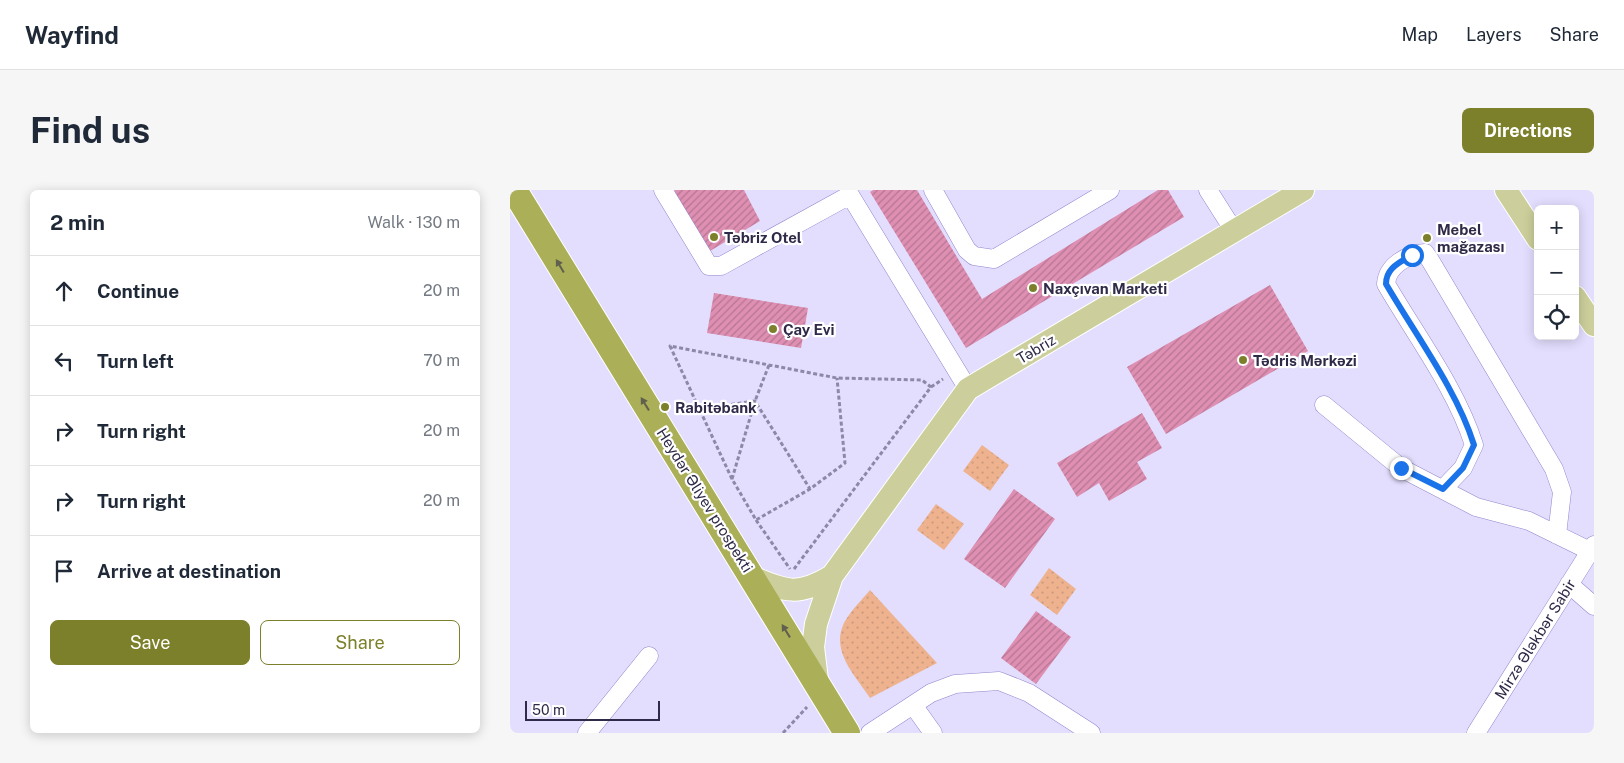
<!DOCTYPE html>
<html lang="en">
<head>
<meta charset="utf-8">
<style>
  :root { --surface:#fff; --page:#f6f6f7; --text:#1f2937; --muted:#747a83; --line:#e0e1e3; --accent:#7c802a }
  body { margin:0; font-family:"Public Sans",sans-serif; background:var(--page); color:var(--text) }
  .controls { position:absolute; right:15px; top:15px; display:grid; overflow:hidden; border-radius:8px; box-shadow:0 2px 12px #0003 }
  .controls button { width:45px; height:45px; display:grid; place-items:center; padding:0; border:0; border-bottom:1px solid var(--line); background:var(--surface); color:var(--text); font:25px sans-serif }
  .scale { position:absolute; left:15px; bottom:12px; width:135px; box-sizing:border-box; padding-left:5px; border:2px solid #302a48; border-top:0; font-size:14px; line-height:18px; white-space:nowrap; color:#302a48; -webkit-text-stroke:4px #fff; paint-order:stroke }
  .stop { position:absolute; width:15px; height:15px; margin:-11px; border:4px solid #1a73e8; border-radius:50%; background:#fff }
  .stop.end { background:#1a73e8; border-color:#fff; box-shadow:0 1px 5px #0008 }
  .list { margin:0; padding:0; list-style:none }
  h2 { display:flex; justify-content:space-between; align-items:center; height:65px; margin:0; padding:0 20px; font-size:21px }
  h2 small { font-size:16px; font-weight:400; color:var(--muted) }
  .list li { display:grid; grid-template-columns:32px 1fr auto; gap:15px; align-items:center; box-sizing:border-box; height:70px; padding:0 20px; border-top:1px solid var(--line) }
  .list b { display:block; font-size:19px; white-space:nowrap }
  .list em { font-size:16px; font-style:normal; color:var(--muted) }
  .actions { display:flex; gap:10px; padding:15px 20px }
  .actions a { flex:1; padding:11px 0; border:1px solid var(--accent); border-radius:8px; text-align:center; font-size:18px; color:var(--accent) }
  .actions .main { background:var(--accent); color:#fff }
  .icon { flex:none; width:28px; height:28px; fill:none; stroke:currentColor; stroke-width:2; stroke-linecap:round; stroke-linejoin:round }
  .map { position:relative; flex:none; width:1084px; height:543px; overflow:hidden; border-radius:8px }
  header { display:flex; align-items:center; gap:30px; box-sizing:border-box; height:70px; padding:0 25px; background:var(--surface); border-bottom:1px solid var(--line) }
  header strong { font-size:24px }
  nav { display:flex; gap:28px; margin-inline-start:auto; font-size:18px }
  .intro { display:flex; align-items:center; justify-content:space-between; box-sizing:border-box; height:120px; padding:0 30px }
  h1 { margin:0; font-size:35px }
  .button { padding:12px 22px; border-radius:8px; background:var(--accent); color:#fff; font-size:18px; font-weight:700 }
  main { display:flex; gap:30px; padding:0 30px }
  aside { flex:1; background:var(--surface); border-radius:8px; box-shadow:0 2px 12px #0003 }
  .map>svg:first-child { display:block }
  .grass { fill:url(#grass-dots) }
  .building { fill:url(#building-hatch) }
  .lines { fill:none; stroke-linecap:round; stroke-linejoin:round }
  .minor-casing { stroke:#9385ce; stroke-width:19 }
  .major-casing { stroke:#fff; stroke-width:24 }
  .highway-casing { stroke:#fff; stroke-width:28 }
  .path { stroke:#8e88a7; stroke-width:3; stroke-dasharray:4 2.5; stroke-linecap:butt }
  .minor { stroke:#fff; stroke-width:18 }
  .major { stroke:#cccf9b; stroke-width:22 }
  .highway { stroke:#aaaf58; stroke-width:26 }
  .oneway { fill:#615f4e }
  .route { stroke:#1a73e8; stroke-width:6 }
  .poi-dot { fill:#7c802a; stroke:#fff; stroke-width:2 }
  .labels { text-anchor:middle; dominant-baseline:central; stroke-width:4.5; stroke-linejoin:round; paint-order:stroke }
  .poi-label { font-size:15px; font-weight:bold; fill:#302a48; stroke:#fff; text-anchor:start }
  .street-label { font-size:15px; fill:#302a48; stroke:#fff }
</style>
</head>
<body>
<header>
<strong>Wayfind</strong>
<nav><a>Map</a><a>Layers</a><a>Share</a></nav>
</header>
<div class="intro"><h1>Find us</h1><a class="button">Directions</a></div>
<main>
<aside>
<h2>2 min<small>Walk · 130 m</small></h2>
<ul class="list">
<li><svg class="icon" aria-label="ahead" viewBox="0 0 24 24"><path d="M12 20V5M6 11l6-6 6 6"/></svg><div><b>Continue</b></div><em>20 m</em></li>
<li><svg class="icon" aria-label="left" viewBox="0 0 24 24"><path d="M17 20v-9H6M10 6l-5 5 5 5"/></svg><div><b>Turn left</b></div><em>70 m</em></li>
<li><svg class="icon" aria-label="right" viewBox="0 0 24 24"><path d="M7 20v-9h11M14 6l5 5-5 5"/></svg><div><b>Turn right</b></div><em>20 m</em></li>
<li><svg class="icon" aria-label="right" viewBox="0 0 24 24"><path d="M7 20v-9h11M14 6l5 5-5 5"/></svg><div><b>Turn right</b></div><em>20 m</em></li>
<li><svg class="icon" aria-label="arrive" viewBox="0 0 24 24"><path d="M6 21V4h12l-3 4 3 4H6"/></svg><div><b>Arrive at destination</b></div></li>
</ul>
<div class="actions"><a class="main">Save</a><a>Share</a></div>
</aside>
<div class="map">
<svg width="1084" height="543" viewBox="0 0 1084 543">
  <defs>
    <pattern id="grass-dots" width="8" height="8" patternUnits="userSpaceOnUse" patternTransform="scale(1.25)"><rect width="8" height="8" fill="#eeb28e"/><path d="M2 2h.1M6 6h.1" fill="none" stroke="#cc997c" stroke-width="1.8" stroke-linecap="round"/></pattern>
    <pattern id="building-hatch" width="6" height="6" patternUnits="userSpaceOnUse" patternTransform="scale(1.25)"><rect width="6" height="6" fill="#df8fb2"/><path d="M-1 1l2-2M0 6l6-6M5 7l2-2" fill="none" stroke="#b57593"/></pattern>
  </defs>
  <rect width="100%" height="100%" fill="#e3defe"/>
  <path class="grass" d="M472,255L499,275L480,301L453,281Z
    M426,314L454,334L434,360L407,340Z
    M539,378L566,399L547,425L520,405Z
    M360,400L427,473L360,508C347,488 323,464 332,438C336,425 351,411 360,400Z"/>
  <path class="building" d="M166,0H234L250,31L195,64L161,3Z
    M363,0H407L472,109L648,0H658L674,27L456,158L360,2Z
    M760,95L798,161L656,244L617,177Z
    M204,103L298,118L291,158L197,143Z
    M632,223L652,258L627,272L637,289L599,311L589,293L567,307L547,273Z
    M504,299L545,329L495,398L454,369Z
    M526,421L561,447L526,494L491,468Z"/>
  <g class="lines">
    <defs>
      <path id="minor" d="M153,0L199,76H211L340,5L458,199
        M423,0L457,60L464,66L484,69L600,0
        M698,0L724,41
        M814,215L891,278L966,317L1019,331L1080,361
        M933,299L953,278L964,255C947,200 905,144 876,94C877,76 897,64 915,63L920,70L1044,279L1052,302L1047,345
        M1059,394L1084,416
        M403,515L423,543
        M77,543L139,466
        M360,543L421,503L445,494L489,491L519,503L581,543
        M966,543L1084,355"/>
      <path id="major" d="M996,0L1028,49
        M1065,107L1084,135
        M242,387C276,402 289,406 322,386
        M307,490L303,457L306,434L322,386L458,199L793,0"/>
      <path id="highway" d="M4,0L337,543"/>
    </defs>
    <use href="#minor" class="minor-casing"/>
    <use href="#major" class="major-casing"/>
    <use href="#highway" class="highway-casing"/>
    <path class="path" d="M421,197L433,189
      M189,219L245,211L259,175
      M222,289L245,211L300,299
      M246,330L280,379
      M284,379L421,197L412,190L327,188L160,156L222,289L246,330L300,299L335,273L327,188
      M273,543L297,517"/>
    <use href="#minor" class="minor"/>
    <use href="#major" class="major"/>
    <use href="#highway" class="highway"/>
  </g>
  <defs><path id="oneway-solid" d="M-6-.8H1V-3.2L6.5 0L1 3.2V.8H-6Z" transform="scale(1.25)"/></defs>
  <g class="oneway">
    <use href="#oneway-solid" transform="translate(50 76) rotate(-121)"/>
    <use href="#oneway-solid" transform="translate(135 214) rotate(-122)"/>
    <use href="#oneway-solid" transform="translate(276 441) rotate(-122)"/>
  </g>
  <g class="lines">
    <path class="route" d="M891,278L933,299L953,278L964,255C947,200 905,144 876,94C876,78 889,73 902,65"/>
  </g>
  <g class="poi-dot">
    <circle cx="204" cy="47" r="5"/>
    <circle cx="917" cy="48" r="5"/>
    <circle cx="523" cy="98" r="5"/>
    <circle cx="263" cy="139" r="5"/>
    <circle cx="733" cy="170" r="5"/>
    <circle cx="155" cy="217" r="5"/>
  </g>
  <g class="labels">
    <g class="poi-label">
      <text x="927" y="39">Mebel<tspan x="927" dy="17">mağazası</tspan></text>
      <text x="214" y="47">Təbriz Otel</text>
      <text x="533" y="98">Naxçıvan Marketi</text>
      <text x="273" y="139">Çay Evi</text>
      <text x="743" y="170">Tədris Mərkəzi</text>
      <text x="165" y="217">Rabitəbank</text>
    </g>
    <g class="street-label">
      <text transform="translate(526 159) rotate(-31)">Təbriz</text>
      <text transform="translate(195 310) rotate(58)">Heydər Əliyev prospekti</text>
      <text transform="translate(1025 449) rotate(-58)">Mirzə Ələkbər Sabir</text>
    </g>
  </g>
</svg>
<div class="controls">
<button>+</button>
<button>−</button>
<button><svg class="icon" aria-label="locate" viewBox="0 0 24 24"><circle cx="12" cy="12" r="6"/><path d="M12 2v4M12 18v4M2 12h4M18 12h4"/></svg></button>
</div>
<div class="scale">50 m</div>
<div class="stop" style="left:902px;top:65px"></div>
<div class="stop end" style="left:891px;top:278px"></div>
</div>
</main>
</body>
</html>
